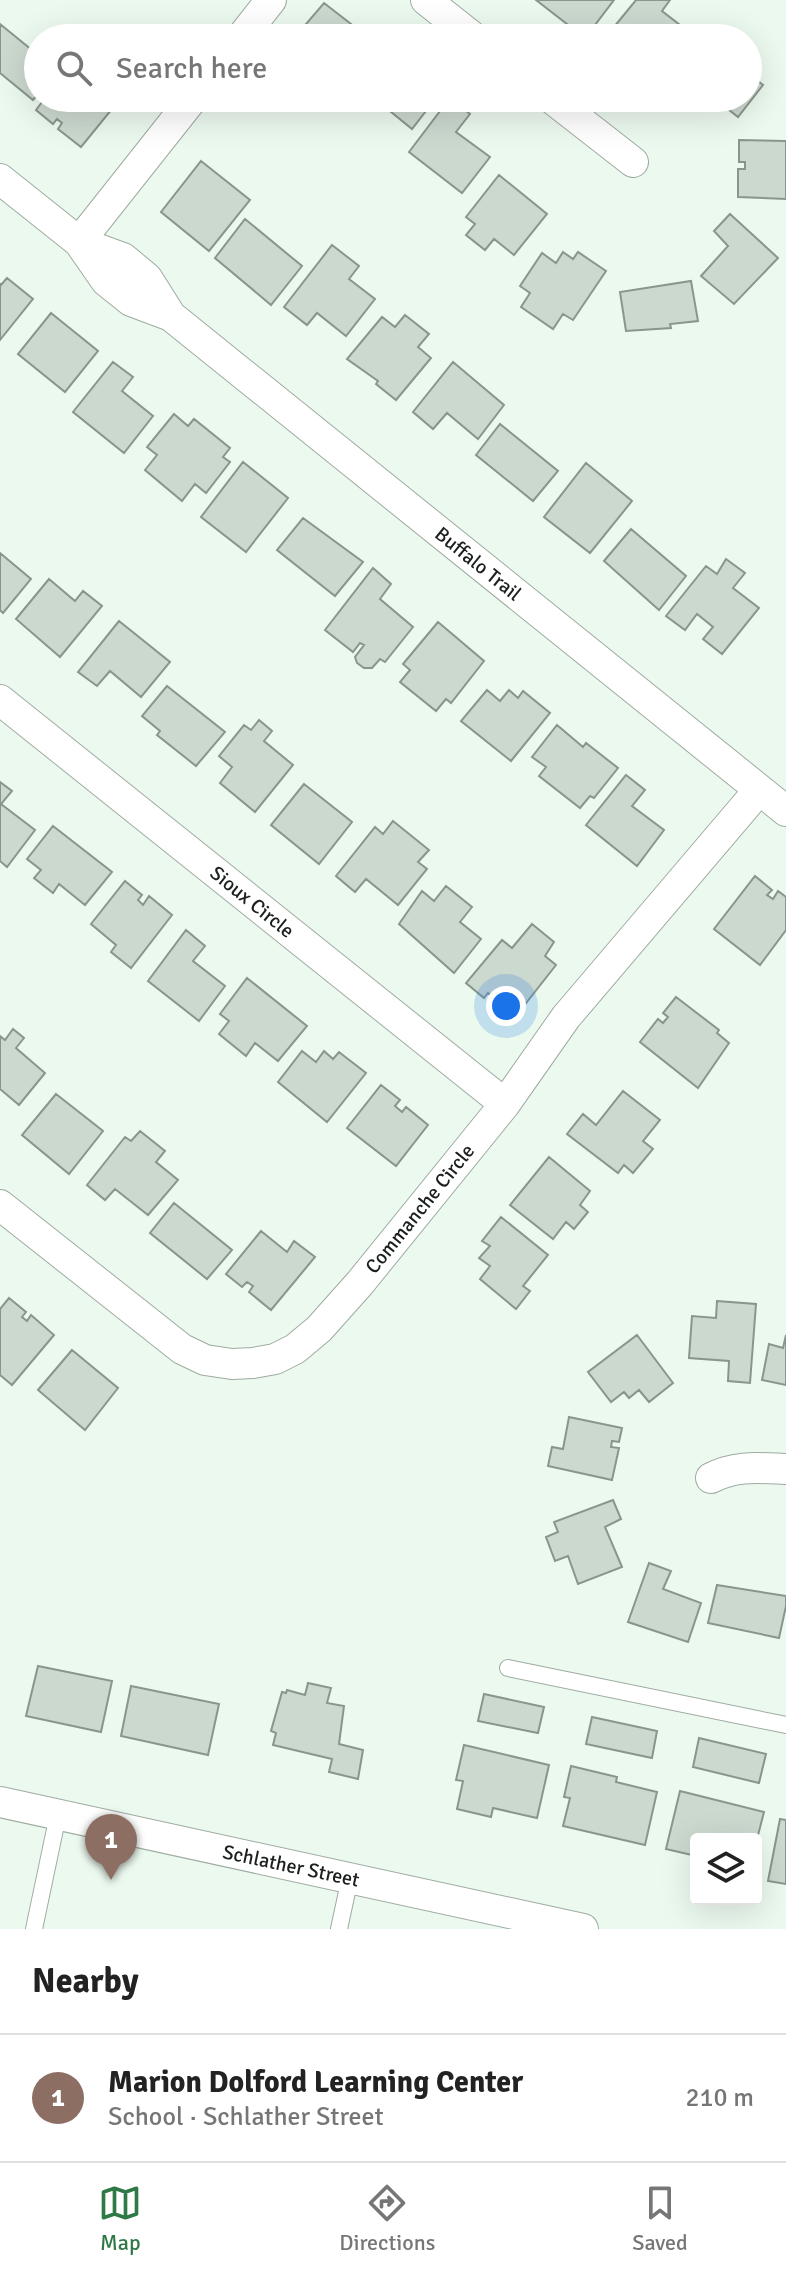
<!DOCTYPE html>
<html lang="en">
<head>
<meta charset="utf-8">
<style>
  :root { --surface:#fff; --page:#f6f6f6; --text:#222; --muted:#767676; --line:#e0e0e0; --accent:#2f7947 }
  body { margin:0; font-family:Signika,sans-serif; background:var(--page); color:var(--text) }
  .controls { position:absolute; right:24px; bottom:24px; display:grid; overflow:hidden; border-radius:8px; box-shadow:0 8px 32px #0002 }
  .controls button { width:72px; height:72px; display:grid; place-items:center; padding:0; border:0; border-bottom:2px solid var(--line); background:var(--surface); color:var(--text); font:40px sans-serif }
  .you { position:absolute; left:506px; top:1006px; width:28px; height:28px; margin:-20px; border:6px solid #fff; border-radius:50%; background:#1a73e8; box-shadow:0 0 0 12px #1a73e833 }
  .badge { display:grid; place-items:center; width:52px; height:52px; border-radius:50%; background:var(--accent); color:#fff; font-size:26px; font-weight:700 }
  .pin { position:absolute; translate:-50% -66px; filter:drop-shadow(0 2px 4px #0008) }
  .pin::after { content:''; position:absolute; top:42px; width:28px; height:24px; background:inherit; clip-path:polygon(0 0,100% 0,50% 100%) }
  .list { margin:0; padding:0; list-style:none }
  h2 { display:flex; justify-content:space-between; align-items:center; height:104px; margin:0; padding:0 32px; font-size:34px }
  h2 small { font-size:26px; font-weight:400; color:var(--muted) }
  .list li { display:grid; grid-template-columns:52px 1fr auto; gap:24px; align-items:center; box-sizing:border-box; height:128px; padding:0 32px; border-top:2px solid var(--line) }
  .list b { display:block; font-size:30px; white-space:nowrap }
  .list p { margin:0; font-size:26px; white-space:nowrap; color:var(--muted) }
  .list em { font-size:26px; font-style:normal; color:var(--muted) }
  .icon { flex:none; width:44px; height:44px; fill:none; stroke:currentColor; stroke-width:2; stroke-linecap:round; stroke-linejoin:round }
  .map { position:relative; flex:none; width:786px; height:1929px; overflow:hidden }
  .search { position:absolute; background:var(--surface); box-shadow:0 8px 32px #0002; left:24px; right:24px; top:24px; height:88px; display:flex; align-items:center; gap:20px; box-sizing:border-box; padding:0 28px; border-radius:44px; color:var(--muted); font-size:30px }
  .sheet { height:232px; background:var(--surface) }
  nav { display:flex; justify-content:space-around; align-items:center; box-sizing:border-box; height:112px; border-top:2px solid var(--line); background:var(--surface); font-size:22px; color:var(--muted) }
  nav a { display:grid; justify-items:center; gap:4px }
  nav .on { color:var(--accent) }
  .map>svg:first-child { display:block }
  .building { fill:#ccd9cf; stroke:#8a968c; stroke-width:2 }
  .lines { fill:none; stroke-linecap:round; stroke-linejoin:round }
  .lane-casing { stroke:#9faba1; stroke-width:18 }
  .street-casing { stroke:#9faba1; stroke-width:32 }
  .lane { stroke:#fff; stroke-width:16 }
  .street { stroke:#fff; stroke-width:30 }
  .labels { text-anchor:middle; dominant-baseline:central; stroke-width:6; stroke-linejoin:round; paint-order:stroke }
  .street-label { font-size:20px; fill:#1b201c; stroke:#fff }
</style>
</head>
<body>
<div class="map">
<svg width="786" height="1929" viewBox="0 0 786 1929">
  <rect width="100%" height="100%" fill="#ecf9ef"/>
  <path class="building" d="M536,0H614L585,38Z
    M636,0H670L662,11L693,35L691,38H608L615,29L614,27Z
    M324,3L369,38H294Z
    M0,24L38,55V94L33,100L0,73Z
    M748,73L763,85L738,117L714,98H748Z
    M45,98H121L81,147L58,129L62,123L57,119L53,124L36,110Z
    M374,98H436L412,129Z
    M450,98L470,114L456,132L490,157L462,193L409,152Z
    M739,140L786,141V199L738,197V169H745V162H739Z
    M201,161L250,200L209,251L161,212Z
    M499,175L547,214L514,255L494,239L485,250L466,235L475,224L466,217Z
    M730,214L778,258L734,304L701,276L728,246L714,231Z
    M245,219L302,266L271,305L215,258Z
    M332,245L359,266L349,279L375,299L346,336L317,313L307,325L284,307Z
    M563,252L573,259L578,252L606,271L573,320L563,314L553,329L521,307L530,293L520,286L542,253L556,263Z
    M7,278L33,299L0,340V284L1,285Z
    M691,281L698,321L670,324L671,328L626,331L620,292Z
    M51,313L98,351L65,392L18,354Z
    M405,315L429,334L418,347L431,358L396,400L376,384L378,381L347,359L382,317L395,327Z
    M113,362L133,377L122,391L153,416L124,453L73,412Z
    M453,362L504,405L478,439L447,413L433,429L413,412Z
    M174,414L188,426L194,419L230,448L223,457L230,462L206,493L195,484L182,501L145,470L157,455L147,447Z
    M500,424L558,471L533,501L476,455Z
    M243,462L288,498L246,552L201,517Z
    M586,463L632,501L590,553L544,517Z
    M303,518L363,562L335,596L277,550Z
    M631,529L686,576L659,610L604,561Z
    M0,553L31,579L3,613L0,610Z
    M726,559L745,573L733,588L759,608L722,654L703,639L713,627L697,614L685,630L666,616L706,566L717,574Z
    M373,568L391,584L380,599L413,627L385,662L380,659L372,668H364L357,663L355,657L364,645L360,643L353,652L325,630Z
    M49,579L75,601L83,591L102,606L60,657L16,619Z
    M119,621L170,662L141,697L110,671L97,686L78,672Z
    M438,622L484,661L451,703L446,699L436,711L400,682L410,670L403,664Z
    M167,686L225,732L196,766L157,735L160,731L142,716Z
    M487,690L500,701L509,690L518,698L523,691L550,713L511,761L461,721Z
    M259,720L272,731L264,741L293,765L255,812L220,783L232,767L219,756L244,725L251,730Z
    M557,725L583,747L586,743L618,768L594,798L590,796L580,808L539,776L546,767L532,757Z
    M626,775L645,790L632,806L664,830L637,866L586,825Z
    M0,782L12,791L1,804L35,830L7,867L0,861Z
    M304,784L352,822L319,864L271,825Z
    M393,821L429,850L418,862L427,869L398,905L366,879L355,892L336,876L375,827L383,834Z
    M53,826L112,872L85,905L59,884L53,893L34,878L41,870L27,859Z
    M755,876L772,890L767,895L773,899L778,891L786,897V930L760,965L714,929Z
    M125,881L142,895L138,900L143,905L149,896L172,915L131,968L111,952L116,945L91,924Z
    M446,886L472,907L460,922L481,939L454,973L399,924L422,891L434,901Z
    M532,924L554,942L545,956L556,965L512,1021L488,1002L493,997L488,993L484,998L466,983L502,940L512,948Z
    M186,930L205,946L193,961L225,986L199,1021L148,981Z
    M247,978L307,1026L278,1061L255,1043L246,1056L219,1034L229,1021L220,1014Z
    M676,997L719,1030L717,1033L729,1043L698,1088L640,1042L658,1019L663,1023L668,1017L663,1013Z
    M13,1029L24,1038L16,1048L45,1073L19,1105L0,1089V1036L5,1040Z
    M302,1051L316,1062L324,1051L333,1059L339,1052L366,1073L327,1122L278,1082Z
    M381,1085L400,1100L395,1106L402,1112L406,1107L428,1125L396,1166L347,1128Z
    M623,1091L660,1120L643,1141L653,1149L633,1173L624,1165L618,1173L567,1134L583,1114L596,1125Z
    M56,1094L103,1131L69,1174L22,1135Z
    M140,1131L165,1151L156,1162L178,1180L148,1215L115,1189L105,1200L87,1185L125,1137L131,1141Z
    M549,1157L590,1191L580,1205L588,1212L574,1229L566,1222L553,1239L510,1205Z
    M174,1203L232,1250L207,1279L150,1233Z
    M501,1217L548,1255L523,1286L530,1291L516,1309L480,1279L490,1266L479,1258L490,1246L482,1241Z
    M261,1231L287,1252L294,1241L315,1257L271,1310L249,1292L253,1286L247,1282L242,1287L226,1274Z
    M9,1298L26,1312L22,1317L27,1321L31,1315L54,1335L12,1385L0,1375V1309Z
    M717,1301L756,1304L750,1383L728,1381L729,1361L689,1358L692,1316L716,1318Z
    M637,1335L673,1383L649,1402L639,1390L629,1398L624,1392L611,1402L588,1372Z
    M786,1335V1385L762,1380L769,1344L783,1348Z
    M72,1350L118,1388L85,1430L38,1390Z
    M569,1417L622,1428L619,1442L612,1441L611,1447L619,1448L612,1480L548,1466L552,1447L563,1449Z
    M613,1500L621,1519L605,1527L622,1567L578,1584L568,1556L555,1561L546,1537L558,1532L554,1522Z
    M649,1563L671,1571L663,1589L701,1603L688,1642L628,1622Z
    M717,1585L786,1596V1606L779,1638L708,1623Z
    M38,1666L112,1681L101,1732L26,1716Z
    M308,1683L331,1688L327,1703L344,1706L339,1744L363,1750L358,1779L329,1772L332,1759L273,1745L276,1733L271,1731L282,1692L286,1693L287,1690L305,1695Z
    M131,1686L219,1704L208,1755L121,1736Z
    M484,1694L544,1707L538,1733L478,1721Z
    M592,1717L657,1731L652,1758L586,1744Z
    M699,1738L766,1754L759,1783L693,1767Z
    M464,1745L549,1765L537,1818L493,1808L491,1817L457,1809L463,1781L456,1780Z
    M571,1766L617,1777L616,1782L657,1792L645,1845L563,1826L570,1798L564,1797Z
    M680,1791L764,1812L756,1843V1839H696V1856L666,1849Z
    M780,1819L786,1820V1884L768,1881Z"/>
  <g class="lines">
    <defs>
      <path id="lane" d="M508,1668L786,1725
        M34,1929L58,1815
        M339,1929L350,1878"/>
      <path id="street" d="M426,0L474,38
        M241,38L271,0
        M551,98L633,162
        M0,179L79,242L106,281L131,301L171,316L786,811
        M79,242L193,98
        M79,242L123,258L147,278L171,316
        M0,700L505,1104
        M0,1205L182,1349L205,1360L232,1364L253,1363L275,1359L295,1349L319,1329L360,1283L505,1104L566,1017L759,790
        M711,1478C736,1465 759,1468 786,1469
        M0,1802L583,1929"/>
    </defs>
    <use href="#lane" class="lane-casing"/>
    <use href="#street" class="street-casing"/>
    <use href="#lane" class="lane"/>
    <use href="#street" class="street"/>
  </g>
  <g class="labels">
    <g class="street-label">
      <text transform="translate(478 564) rotate(39)">Buffalo Trail</text>
      <text transform="translate(252 902) rotate(39)">Sioux Circle</text>
      <text transform="translate(420 1209) rotate(-51)">Commanche Circle</text>
      <text transform="translate(291 1866) rotate(12)">Schlather Street</text>
    </g>
  </g>
</svg>
<div class="controls">
<button><svg class="icon" aria-label="layers" viewBox="0 0 24 24"><path d="M12 4l9 5-9 5-9-5zM3 14l9 5 9-5"/></svg></button>
</div>
<div class="you"></div>
<div class="pin badge" style="left:111px;top:1880px;background:#8d6e63">1</div>
<div class="search"><svg class="icon" aria-label="search" viewBox="0 0 24 24"><circle cx="10" cy="10" r="6"/><path d="M15 15l6 6"/></svg>Search here</div>
</div>
<section class="sheet">
<h2>Nearby<small></small></h2>
<ul class="list">
<li><span class="badge" style="background:#8d6e63">1</span><div><b>Marion Dolford Learning Center</b><p>School · Schlather Street</p></div><em>210 m</em></li>
</ul>
</section>
<nav>
<a class="on"><svg class="icon" aria-label="map" viewBox="0 0 24 24"><path d="M3 6l6-2 6 2 6-2v14l-6 2-6-2-6 2zM9 4v14M15 6v14"/></svg>Map</a>
<a><svg class="icon" aria-label="directions" viewBox="0 0 24 24"><path d="M12 3l9 9-9 9-9-9zM9 14v-3h6M13 9l2 2-2 2"/></svg>Directions</a>
<a><svg class="icon" aria-label="saved" viewBox="0 0 24 24"><path d="M7 4h10v16l-5-4-5 4z"/></svg>Saved</a>
</nav>
</body>
</html>
